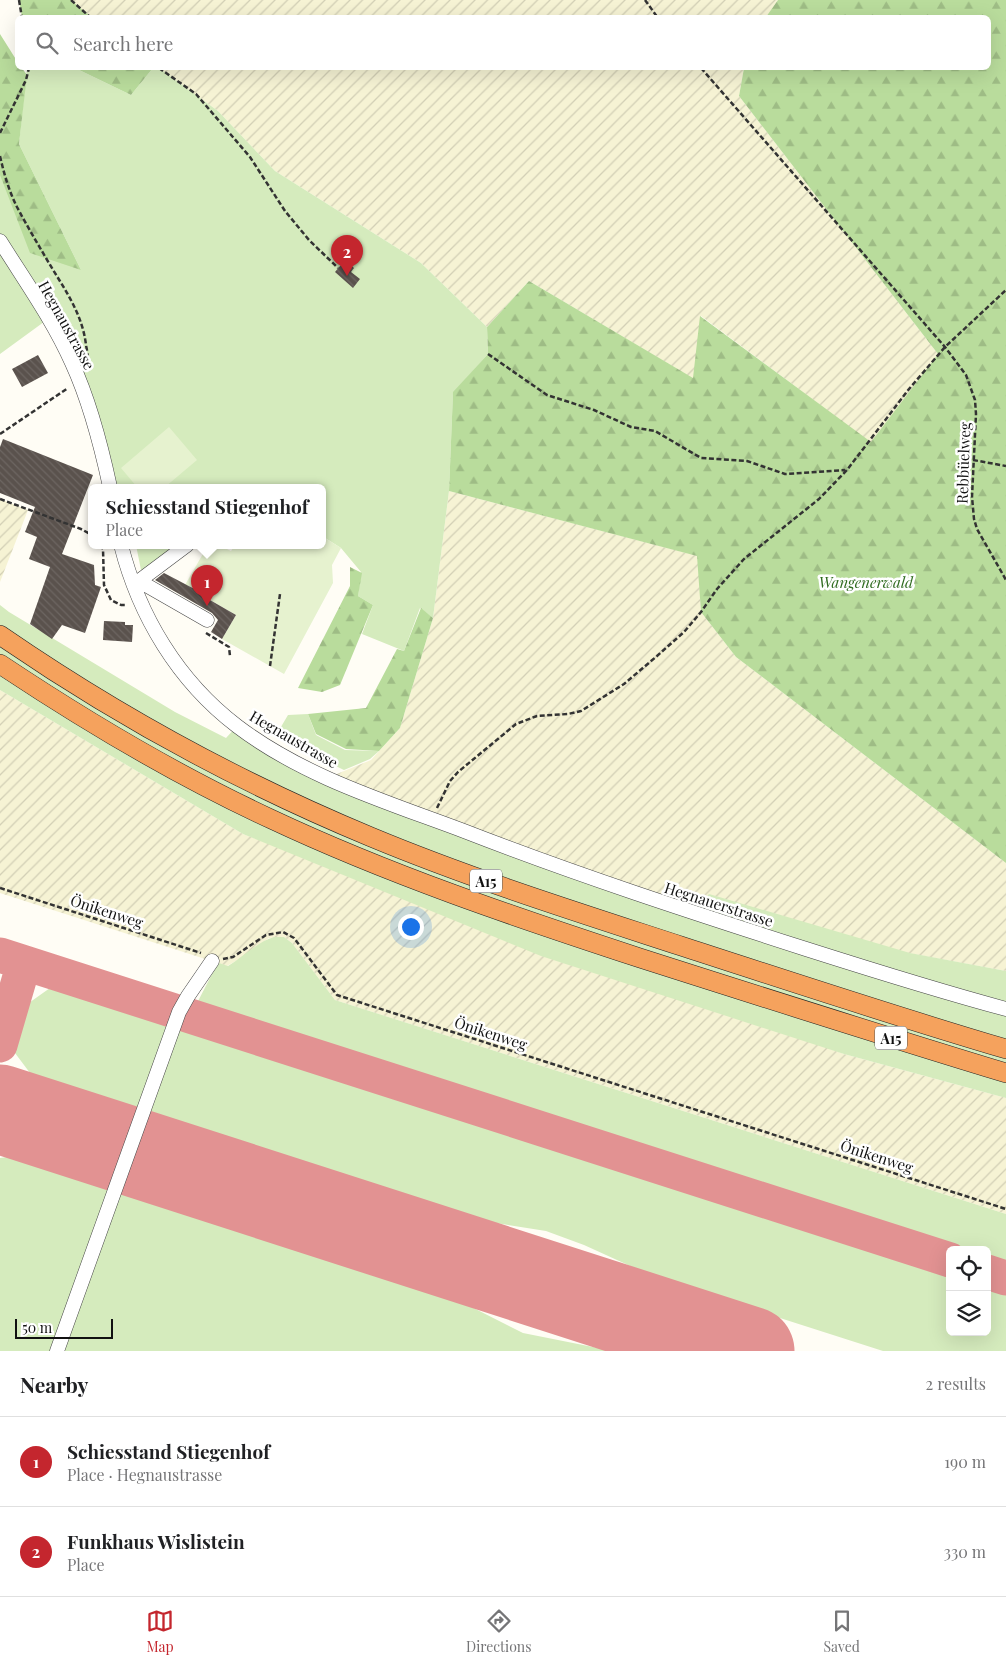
<!DOCTYPE html>
<html lang="en">
<head>
<meta charset="utf-8">
<style>
  :root { --surface:#fff; --page:#f6f6f6; --text:#202124; --muted:#757577; --line:#e0e0e0; --accent:#c4262e }
  body { margin:0; font-family:"Playfair Display",serif; background:var(--page); color:var(--text) }
  .controls { position:absolute; right:15px; bottom:15px; display:grid; overflow:hidden; border-radius:8px; box-shadow:0 5px 20px #0002 }
  .controls button { width:45px; height:45px; display:grid; place-items:center; padding:0; border:0; border-bottom:1px solid var(--line); background:var(--surface); color:var(--text); font:25px sans-serif }
  .scale { position:absolute; left:15px; bottom:12px; width:98px; box-sizing:border-box; padding-left:5px; border:2px solid #111; border-top:0; font-size:14px; line-height:18px; white-space:nowrap; color:#111; -webkit-text-stroke:4px #fff; paint-order:stroke }
  .you { position:absolute; left:410px; top:926px; width:18px; height:18px; margin:-12px; border:4px solid #fff; border-radius:50%; background:#1a73e8; box-shadow:0 0 0 8px #1a73e833 }
  .badge { display:grid; place-items:center; width:32px; height:32px; border-radius:50%; background:var(--accent); color:#fff; font-size:16px; font-weight:700 }
  .pin { position:absolute; translate:-50% -41px; filter:drop-shadow(0 1px 2px #0008) }
  .pin::after { content:''; position:absolute; top:26px; width:18px; height:15px; background:inherit; clip-path:polygon(0 0,100% 0,50% 100%) }
  .popup { position:absolute; left:88px; top:484px; width:238px; height:65px; box-sizing:border-box; display:grid; place-content:center; border-radius:8px; background:var(--surface); filter:drop-shadow(0 1px 4px #0005); font-size:16px; white-space:nowrap; color:var(--muted) }
  .popup b { font-size:19px; color:var(--text) }
  .popup::after { content:''; position:absolute; left:50%; top:100%; margin-left:-10px; border:10px solid transparent; border-top-color:var(--surface) }
  .list { margin:0; padding:0; list-style:none }
  h2 { display:flex; justify-content:space-between; align-items:center; height:65px; margin:0; padding:0 20px; font-size:21px }
  h2 small { font-size:16px; font-weight:400; color:var(--muted) }
  .list li { display:grid; grid-template-columns:32px 1fr auto; gap:15px; align-items:center; box-sizing:border-box; height:90px; padding:0 20px; border-top:1px solid var(--line) }
  .list b { display:block; font-size:19px; white-space:nowrap }
  .list p { margin:0; font-size:16px; white-space:nowrap; color:var(--muted) }
  .list em { font-size:16px; font-style:normal; color:var(--muted) }
  .icon { flex:none; width:28px; height:28px; fill:none; stroke:currentColor; stroke-width:2; stroke-linecap:round; stroke-linejoin:round }
  .map { position:relative; flex:none; width:1006px; height:1351px; overflow:hidden }
  .search { position:absolute; background:var(--surface); box-shadow:0 5px 20px #0002; left:15px; right:15px; top:15px; height:55px; display:flex; align-items:center; gap:12px; box-sizing:border-box; padding:0 18px; border-radius:8px; color:var(--muted); font-size:19px }
  .sheet { height:245px; background:var(--surface) }
  nav { display:flex; justify-content:space-around; align-items:center; box-sizing:border-box; height:70px; border-top:1px solid var(--line); background:var(--surface); font-size:14px; color:var(--muted) }
  nav a { display:grid; justify-items:center; gap:2px }
  nav .on { color:var(--accent) }
  .map>svg:first-child { display:block }
  .farmland { fill:url(#farmland-furrows) }
  .grass { fill:#d5ebbd }
  .forest { fill:url(#forest-firs) }
  .pitch { fill:#e6f2cf }
  .lines { fill:none; stroke-linecap:round; stroke-linejoin:round }
  .taxiway { stroke:#e29292; stroke-width:35 }
  .runway { stroke:#e29292; stroke-width:89 }
  .building { fill:url(#building-back-hatch) }
  .minor-casing { stroke:#444; stroke-width:15 }
  .highway-casing { stroke:#222; stroke-width:20 }
  .path { stroke:#333; stroke-width:2.5; stroke-dasharray:5 2.5; stroke-linecap:butt }
  .minor { stroke:#fff; stroke-width:14 }
  .highway { stroke:#f5a25d; stroke-width:19 }
  .labels { text-anchor:middle; dominant-baseline:central; stroke-width:5; stroke-linejoin:round; paint-order:stroke }
  .shield { fill:#fff; stroke:#585858; stroke-width:1 }
  .shield-label { font-size:14px; font-weight:bold; fill:#111 }
  .street-label { font-size:15px; fill:#111; stroke:#fff }
  .park-label { font-size:15px; font-style:italic; fill:#2f6b1f; stroke:#fff }
</style>
</head>
<body>
<div class="map">
<svg width="1006" height="1351" viewBox="0 0 1006 1351">
  <defs>
    <pattern id="farmland-furrows" width="10" height="10" patternUnits="userSpaceOnUse" patternTransform="scale(1.25)"><rect width="10" height="10" fill="#f6f3d4"/><path d="M-1 1l2-2M0 10L10 0M9 11l2-2" fill="none" stroke="#d2cfb5"/></pattern>
    <pattern id="forest-firs" width="22" height="20" patternUnits="userSpaceOnUse" patternTransform="scale(1.25)"><rect width="22" height="20" fill="#b9dc9c"/><path d="M5 1l3.5 6h-7zM16 11l3.5 6h-7z" fill="#9ebc85"/></pattern>
    <pattern id="building-back-hatch" width="6" height="6" patternUnits="userSpaceOnUse" patternTransform="scale(1.25)"><rect width="6" height="6" fill="#5a524d"/><path d="M-1 5l2 2M0 0l6 6M5-1l2 2" fill="none" stroke="#6d6662"/></pattern>
  </defs>
  <rect width="100%" height="100%" fill="#fffdf5"/>
  <path class="farmland" d="M71,0H778L766,18H91Z
    M159,68H744L739,96L938,354L871,443L701,316L694,379L529,281L487,327L421,263L275,171L218,111Z
    M449,491L698,556L701,612L736,657L1006,863V971L691,913L327,778L371,760L400,728L433,618Z
    M0,499L28,510L0,582Z
    M0,690L243,834L844,1054L1006,1098V1214L335,1000L292,943L284,937L269,938L241,958L227,966L0,893Z"/>
  <path class="grass" d="M27,68H75L131,95L153,68H159L218,111L275,171L421,263L487,327L488,354L453,393L449,491L433,618L420,608L404,651L362,634L373,605L358,596L361,572L341,548L322,536V487H117L93,421L48,319L0,354V174L81,270L19,144Z
    M136,545H181L142,575Z
    M0,605L9,612L175,712L226,738L237,726L291,759L691,912L709,894L910,953L1006,971V1098L844,1054L541,956L243,834L0,690Z
    M308,714L316,735L345,750L379,751L370,759L344,770L275,737L288,715Z
    M274,937H284L292,943L335,1000L1006,1214V1267L987,1261V1250H951L195,1007L212,974L219,963L228,966C243,957 259,941 274,937Z
    M57,983L950,1270V1332H987V1282L1006,1288V1351H883L661,1280L584,1245L546,1231L470,1219L40,1081L30,1073L15,1053L14,1040L26,1005Z
    M14,1156L436,1289L523,1333L613,1351H0V1158Z"/>
  <path class="forest" d="M19,0H71L91,17H22Z
    M778,0H1006V863L736,657L701,612L697,556L449,491L453,392L488,354L487,327L529,281L693,378L700,316L871,442L938,354L739,96L744,68H988V18L766,17Z
    M0,34L17,61L18,68H22L27,75L19,144L81,270L30,253L0,175Z
    M75,68H153L131,95Z
    M350,567L362,573L358,596L373,605L340,685L322,692L298,688L350,586Z
    M421,608L433,618L400,728L379,751L346,749L316,734L308,714L366,708L397,649L404,651Z"/>
  <path class="pitch" d="M169,427L197,460L165,487H137L121,468Z
    M322,536L341,548L332,565L333,583L284,674L222,639L236,615L205,597L203,596L204,594L187,585H185L208,545H219L231,551L235,545H322Z"/>
  <g class="lines">
    <path class="taxiway" d="M0,955L950,1260
      M0,1045L24,963
      M987,1272L1006,1278"/>
    <path class="runway" d="M0,1109L750,1351"/>
  </g>
  <path class="building" d="M345,260L354,268L351,272L360,279L353,288L335,272Z
    M38,355L48,373L22,387L12,369Z
    M3,439L93,475L62,554L94,565L95,585L101,587L85,633L62,625L52,639L30,624L50,567L29,559L37,537L25,532L35,507L0,493V447Z
    M164,573L204,594L203,596L236,615L222,639L211,632L218,620L212,613L155,580Z
    M104,621L125,622V625H133L132,642L103,640Z"/>
  <g class="lines">
    <defs>
      <path id="minor" d="M0,241C25,281 53,320 72,363C90,402 101,445 110,487
        M121,545C139,616 178,681 237,726C304,777 387,802 464,831C577,875 691,912 806,949C872,970 939,991 1006,1009
        M139,581L207,620
        M133,583L139,581L187,545
        M57,1351L179,1012L188,996L212,961"/>
      <path id="highway" d="M0,635C116,715 241,783 371,837C472,879 577,912 681,946C789,981 897,1017 1006,1049
        M0,664C87,722 176,775 271,819C390,875 515,917 640,958C762,997 884,1036 1006,1073"/>
    </defs>
    <use href="#minor" class="minor-casing"/>
    <use href="#highway" class="highway-casing"/>
    <path class="path" d="M19,0L22,18
      M71,0L91,18
      M645,0L658,18
      M159,68L196,94L250,157L285,211L309,240L338,268
      M701,68L945,347L966,375L975,400L976,414L972,497L974,519L977,529L1006,580
      M0,133L26,80L29,68
      M0,156C4,174 9,191 17,207C26,224 36,241 46,258C62,286 82,311 86,345C87,351 89,357 86,363
      M488,354L547,395L594,410L631,427L655,431L701,458L747,461L785,474L845,470
      M0,434L68,388
      M973,460L1006,466
      M0,499L81,529L92,535
      M100,545L103,549L104,585L111,600L121,605H127
      M206,633L229,647L230,656
      M270,666L280,594
      M437,808L450,781L458,772L516,724L537,716L568,714L581,711L624,684L657,656L684,632L701,612L717,589L744,559L819,499L847,470L909,389L945,347L1006,290
      M0,888L201,953
      M223,959L233,957L266,935L283,932L294,938L337,995L1006,1209"/>
    <use href="#minor" class="minor"/>
    <use href="#highway" class="highway"/>
  </g>
  <g class="labels">
    <g class="shield">
      <rect x="470" y="869.5" width="32" height="23" rx="4"/>
      <rect x="875" y="1026.5" width="32" height="23" rx="4"/>
    </g>
    <g class="shield-label">
      <text x="486" y="881">A15</text>
      <text x="891" y="1038">A15</text>
    </g>
    <g class="street-label">
      <text transform="translate(67 325) rotate(61)">Hegnaustrasse</text>
      <text transform="translate(963 463) rotate(-88)">Rebbüelweg</text>
      <text transform="translate(294 739) rotate(30)">Hegnaustrasse</text>
      <text transform="translate(719 904) rotate(18)">Hegnauerstrasse</text>
      <text transform="translate(107 911) rotate(18)">Önikenweg</text>
      <text transform="translate(491 1033) rotate(18)">Önikenweg</text>
      <text transform="translate(877 1156) rotate(18)">Önikenweg</text>
    </g>
    <g class="park-label">
      <text x="866" y="582">Wangenerwald</text>
    </g>
  </g>
</svg>
<div class="controls">
<button><svg class="icon" aria-label="locate" viewBox="0 0 24 24"><circle cx="12" cy="12" r="6"/><path d="M12 2v4M12 18v4M2 12h4M18 12h4"/></svg></button>
<button><svg class="icon" aria-label="layers" viewBox="0 0 24 24"><path d="M12 4l9 5-9 5-9-5zM3 14l9 5 9-5"/></svg></button>
</div>
<div class="scale">50 m</div>
<div class="you"></div>
<div class="pin badge" style="left:207px;top:606px">1</div>
<div class="popup"><b>Schiesstand Stiegenhof</b>Place</div>
<div class="pin badge" style="left:347px;top:276px">2</div>
<div class="search"><svg class="icon" aria-label="search" viewBox="0 0 24 24"><circle cx="10" cy="10" r="6"/><path d="M15 15l6 6"/></svg>Search here</div>
</div>
<section class="sheet">
<h2>Nearby<small>2 results</small></h2>
<ul class="list">
<li><span class="badge">1</span><div><b>Schiesstand Stiegenhof</b><p>Place · Hegnaustrasse</p></div><em>190 m</em></li>
<li><span class="badge">2</span><div><b>Funkhaus Wislistein</b><p>Place</p></div><em>330 m</em></li>
</ul>
</section>
<nav>
<a class="on"><svg class="icon" aria-label="map" viewBox="0 0 24 24"><path d="M3 6l6-2 6 2 6-2v14l-6 2-6-2-6 2zM9 4v14M15 6v14"/></svg>Map</a>
<a><svg class="icon" aria-label="directions" viewBox="0 0 24 24"><path d="M12 3l9 9-9 9-9-9zM9 14v-3h6M13 9l2 2-2 2"/></svg>Directions</a>
<a><svg class="icon" aria-label="saved" viewBox="0 0 24 24"><path d="M7 4h10v16l-5-4-5 4z"/></svg>Saved</a>
</nav>
</body>
</html>
